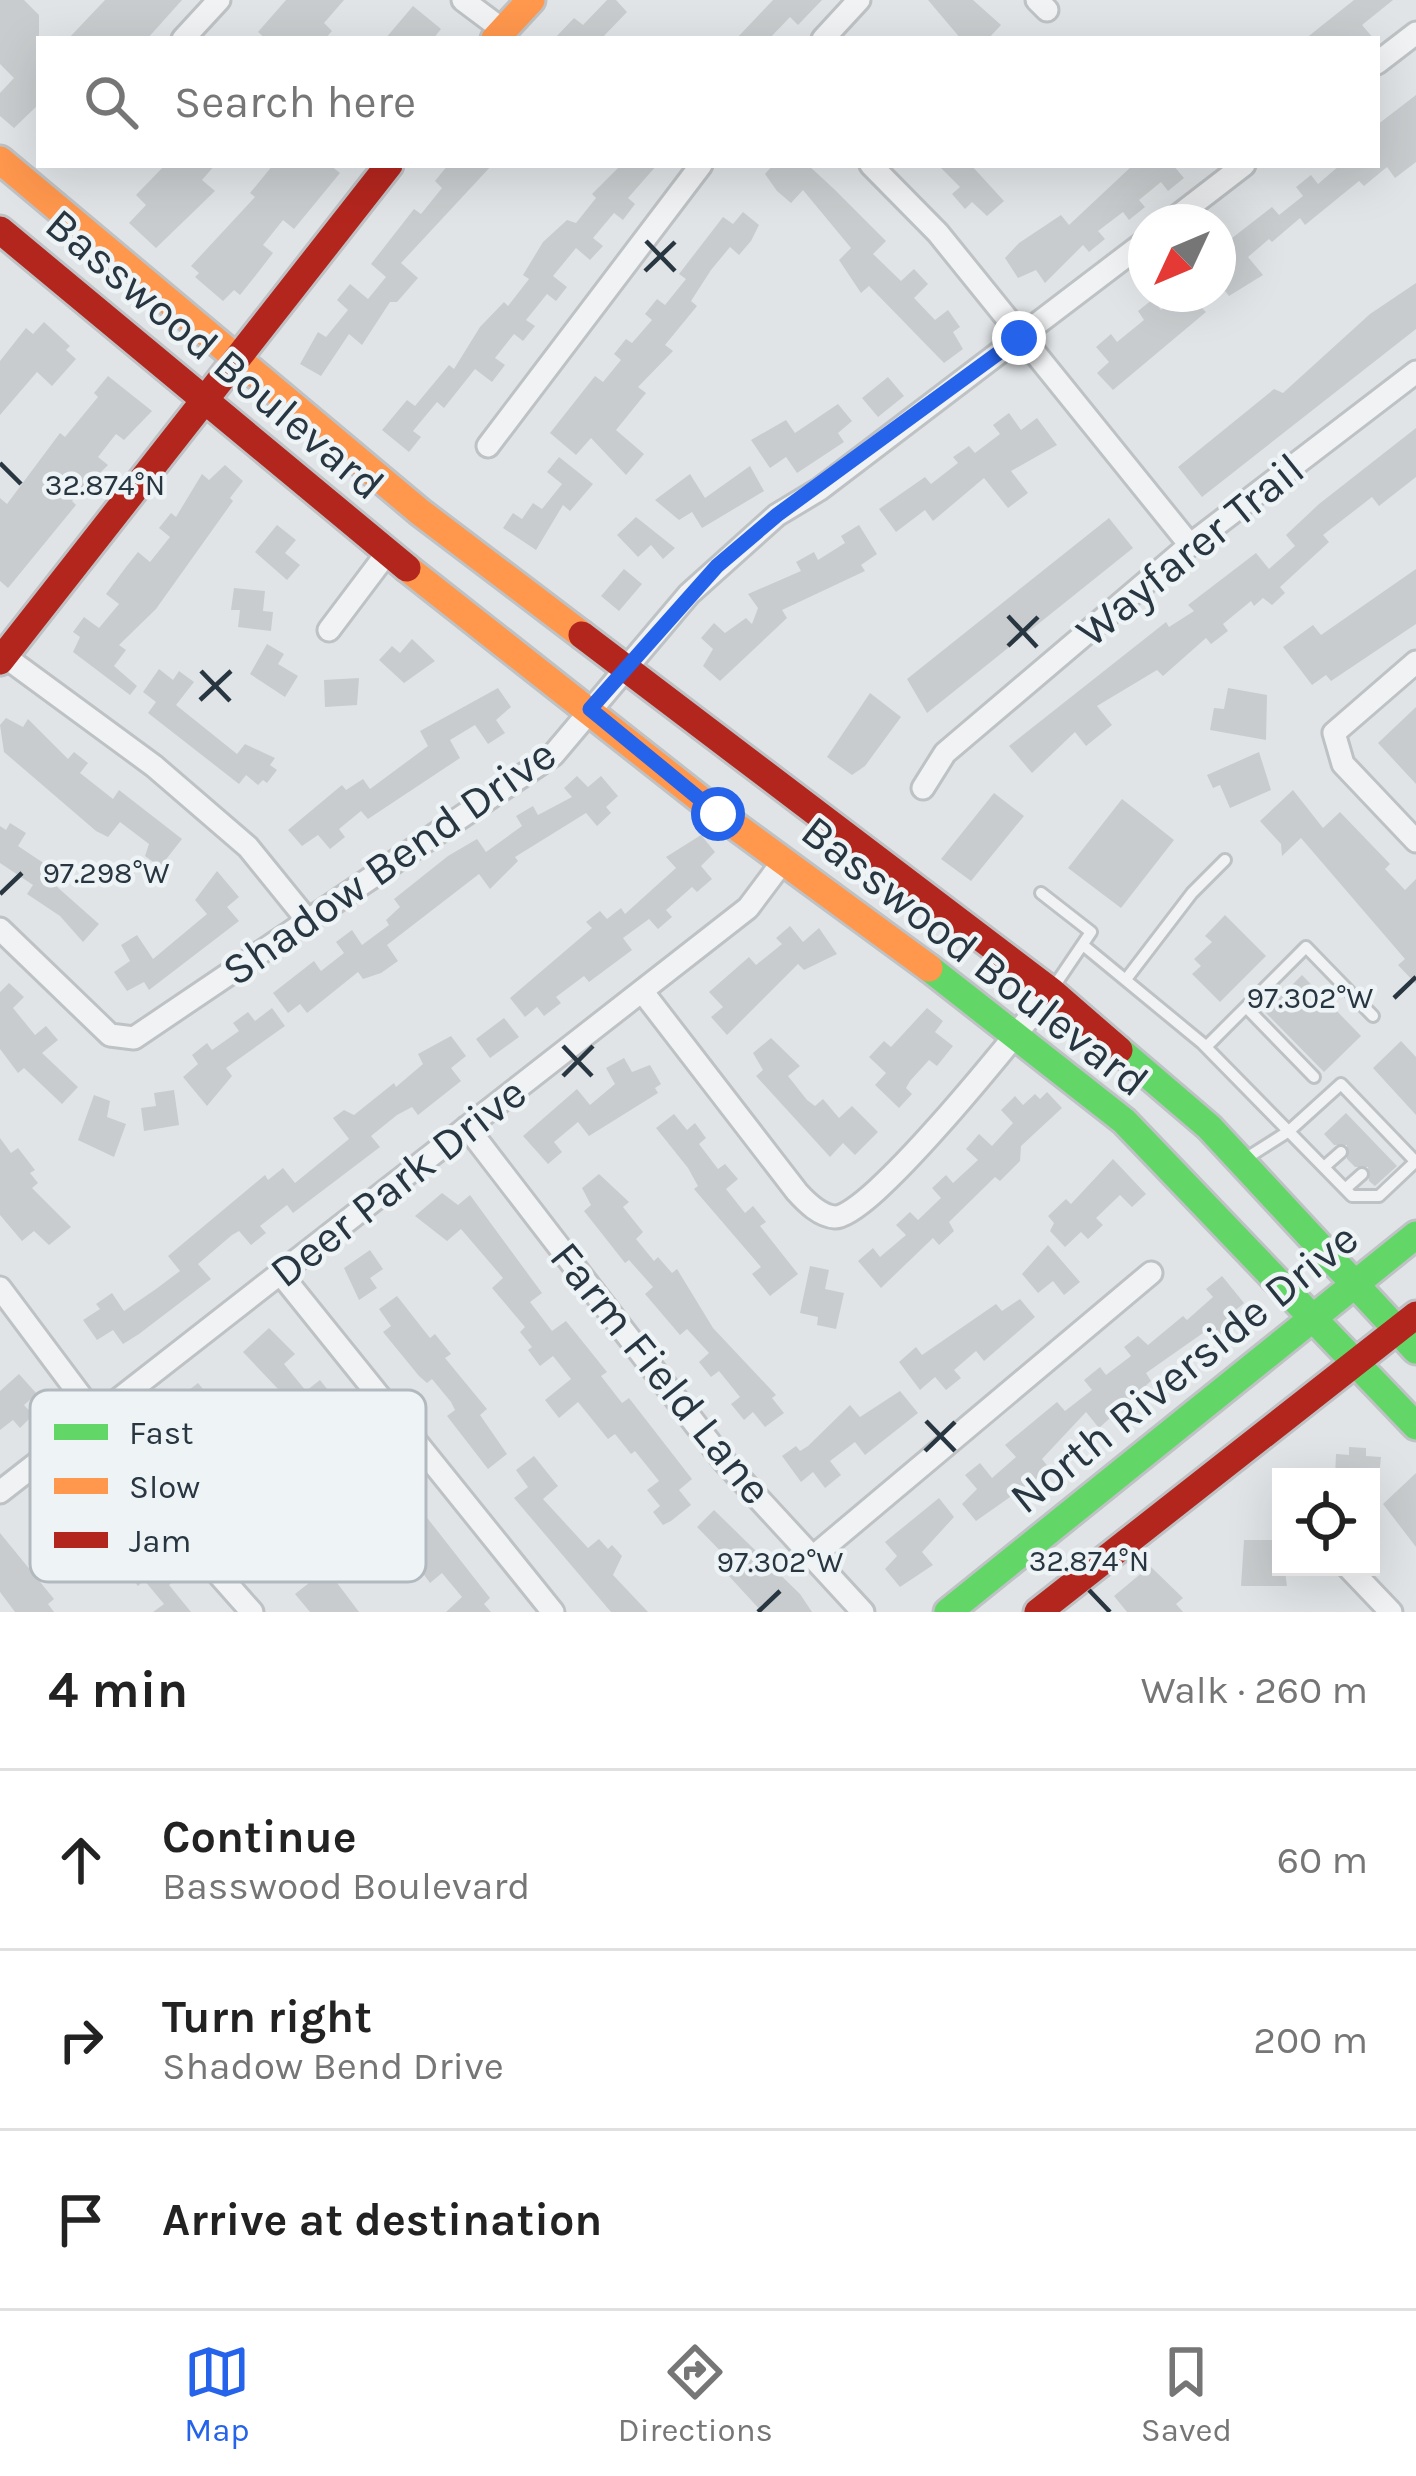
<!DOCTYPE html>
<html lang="en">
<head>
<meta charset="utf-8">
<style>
  :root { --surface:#fff; --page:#f6f6f6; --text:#222; --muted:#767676; --line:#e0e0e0; --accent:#2563eb }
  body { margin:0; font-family:Karla,sans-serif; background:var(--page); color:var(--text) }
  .controls { position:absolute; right:36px; bottom:36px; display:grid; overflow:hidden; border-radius:0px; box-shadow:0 12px 48px #0002 }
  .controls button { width:108px; height:108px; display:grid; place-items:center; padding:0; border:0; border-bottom:3px solid var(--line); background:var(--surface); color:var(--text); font:60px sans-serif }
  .compass { position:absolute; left:1128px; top:204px; width:108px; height:108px; border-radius:50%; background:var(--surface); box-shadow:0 12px 48px #0002; rotate:226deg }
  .stop { position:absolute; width:36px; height:36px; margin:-27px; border:9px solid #2563eb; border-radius:50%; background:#fff }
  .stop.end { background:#2563eb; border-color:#fff; box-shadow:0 3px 12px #0008 }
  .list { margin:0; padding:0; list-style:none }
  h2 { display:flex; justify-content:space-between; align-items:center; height:156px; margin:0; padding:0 48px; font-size:51px }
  h2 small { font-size:39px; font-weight:400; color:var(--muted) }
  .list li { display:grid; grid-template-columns:78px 1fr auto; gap:36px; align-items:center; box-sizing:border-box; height:180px; padding:0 48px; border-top:3px solid var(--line) }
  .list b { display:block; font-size:45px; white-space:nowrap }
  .list p { margin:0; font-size:39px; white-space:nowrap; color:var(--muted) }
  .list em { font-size:39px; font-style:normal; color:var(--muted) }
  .icon { flex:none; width:66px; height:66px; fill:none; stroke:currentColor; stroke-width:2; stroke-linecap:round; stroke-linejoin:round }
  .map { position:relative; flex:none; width:1416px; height:1612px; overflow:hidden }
  .search { position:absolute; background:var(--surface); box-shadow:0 12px 48px #0002; left:36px; right:36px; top:36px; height:132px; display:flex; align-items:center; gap:30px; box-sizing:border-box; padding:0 42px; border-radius:0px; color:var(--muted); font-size:45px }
  .sheet { height:696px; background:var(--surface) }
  nav { display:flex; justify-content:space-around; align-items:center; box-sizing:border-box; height:168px; border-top:3px solid var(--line); background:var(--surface); font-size:33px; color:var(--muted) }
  nav a { display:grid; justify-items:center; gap:6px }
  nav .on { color:var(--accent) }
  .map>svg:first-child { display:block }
  .building { fill:#c8ccce }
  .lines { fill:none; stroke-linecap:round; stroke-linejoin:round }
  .lane-casing { stroke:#bec2c4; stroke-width:16 }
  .street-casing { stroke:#bec2c4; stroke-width:27 }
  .fast-casing { stroke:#bec2c4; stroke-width:33 }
  .slow-casing { stroke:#bec2c4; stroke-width:33 }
  .jam-casing { stroke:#bec2c4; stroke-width:33 }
  .lane { stroke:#f0f2f3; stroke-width:10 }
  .street { stroke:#f0f2f3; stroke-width:21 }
  .fast { stroke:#63d668; stroke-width:27 }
  .slow { stroke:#ff974d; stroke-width:27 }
  .jam { stroke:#b3261e; stroke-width:27 }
  .route { stroke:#2563eb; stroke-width:15 }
  .ticks { fill:none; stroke:#273640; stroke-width:4.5 }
  .labels { text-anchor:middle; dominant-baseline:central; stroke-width:9; stroke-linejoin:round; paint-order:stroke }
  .street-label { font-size:45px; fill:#273640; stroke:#eef3f6 }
  .key { fill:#eef3f6; stroke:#b2babf; stroke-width:3 }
  .key-label { font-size:33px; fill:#273640 }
  .ticks-label { font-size:30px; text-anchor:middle; fill:#273640; stroke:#eef3f6; stroke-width:9; stroke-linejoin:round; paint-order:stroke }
</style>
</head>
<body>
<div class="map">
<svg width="1416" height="1612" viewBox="0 0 1416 1612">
  <rect width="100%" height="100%" fill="#e0e4e6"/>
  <path class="building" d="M0,0H24L39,15V104L14,128L0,116V93L14,78L0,64Z
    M105,0H182L147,39H68Z
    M286,0H344L324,23L332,31L325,39H266L258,32Z
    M607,0H616L627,12L601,39H554L574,18L583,25Z
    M773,0H822L798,25L790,17L769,39H736Z
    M928,0H973L1001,25L988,39H961Z
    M1354,0H1393L1362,25L1374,39H1305Z
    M413,6L441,29L433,39H385Z
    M1416,95V162L1395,178L1387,167L1364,186L1359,181L1305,225L1300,218L1272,242L1269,239L1248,257L1263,275L1229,296L1218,282V272L1229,264L1218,249L1272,207L1279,215L1303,196L1296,187L1311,175L1318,184L1340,165H1377V125Z
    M165,165H215L202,180L215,191L156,248L129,223L146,205L136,195Z
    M273,165H330L340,173L294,229L283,220L263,245L273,253L256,275L240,295L234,290L223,301L195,277L199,273L191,266L255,197L250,193Z
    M448,165H492L401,263L418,278L397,302H390L362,345L349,334L321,376L300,364L318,332L326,337L348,310L337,300L350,284L368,299L386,277L371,264L414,209L421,214L442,188L435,181Z
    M621,165H657L628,198L635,204L623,220L614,213L593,238L603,246L590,260L576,248L553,276L567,287L556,301L547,294L526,320L535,326L523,341L514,334L495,358L505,365L492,382L475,369L444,408L437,402L413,431L421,437L409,452L382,430L407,400L415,406L449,365L454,369L480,327L504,302L508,306L529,279L523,275L543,242L567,220L576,223L596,198L592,194Z
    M773,165H808L834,189L886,241L873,254L901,281L914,269L928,284L914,298L935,320L948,310L960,327L953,332L963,349L944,363L869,286L861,293L839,260L851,248L803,190L791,203L777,191L765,174Z
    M938,165H971L1004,201L987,216L972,202L965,209L952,194L960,187Z
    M1133,165H1173L1184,178L1168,191L1161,182L1139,200L1145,207L1129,220L1123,212L1098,231L1105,239L1089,252L1083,245L1045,283L1036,270L1018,278L1005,258L1019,243L1061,215L1069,225Z
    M743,212L759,225L751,241L739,255L730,247L711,270L691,301L697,306L665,345L673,351L638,387L646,393L616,430L644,454L626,475L591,438L576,455L550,433L595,376L603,382L621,360L614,354L626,339L632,343L652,320L645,314L657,299L665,305L686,279L679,274L723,217L733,224Z
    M1416,283V329L1202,497L1178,467L1274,389L1283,393L1370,314Z
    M1181,294H1217L1201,307L1206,312L1113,390L1097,373L1109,362L1096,347L1111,334L1117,342L1144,320L1138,311L1153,299L1161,310Z
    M44,322L70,346L66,350L76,359L52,386L37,372L0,415V361L26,328L33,334Z
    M108,376L152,411L124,440L116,434L98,457L108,465L72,501L76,505L8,588L0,581V498L7,504L60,433L65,437L98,397L94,393Z
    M888,377L904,396L878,417L862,398Z
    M838,404L852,421L838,433L844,442L797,473L786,457L770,468L751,440L786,420L795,433Z
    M1009,413L1021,430L1037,418L1057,445L1011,471L1028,493L1008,508L984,478L933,521L925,510L896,532L879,509L925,477L931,484L958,463L953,457L969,446L975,453L1000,434L993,425Z
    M1416,428V477L1379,506L1372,497L1323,535L1329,542L1280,587L1285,593L1272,605L1263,598L1254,606L1251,601L1223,624L1228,631L1211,644L1206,638L1163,676L1157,670L1097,706L1112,725L1086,746L1075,732L1032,773L1009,746L1166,622L1169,627L1194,611L1188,605L1256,553L1269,569L1295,546L1286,535L1319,504Z
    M559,457L593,484L570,511L563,505L536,550L503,528L513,513L522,519L533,503L542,509L562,484L547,472Z
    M225,465L243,481L230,498L233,501L156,609L119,645L126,650L114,666L137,686L130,695L73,652L80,637L73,632L84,617L99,628L119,604L106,594L126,567L138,552L150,562L170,537L159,528L171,513L176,517L202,474L209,480Z
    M750,466L764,491L702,528L692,512L679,520L655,500L690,474L705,498Z
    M636,517L675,548L663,559L651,545L638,557L617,535Z
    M1109,518L1133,548L927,713L907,679Z
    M277,525L296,540L285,553L300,565L287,580L255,552Z
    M859,525L877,554L861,565L865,571L782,610L787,618L720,681L703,666L713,649L701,638L714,623L725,633L746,618L752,624L758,608L748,594L801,571L796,562L814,552L818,560L845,543L841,536Z
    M624,569L642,584L619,611L601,596Z
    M1416,569V624L1331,681L1326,675L1312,685L1283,647L1313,625L1321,635Z
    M234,588L265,591L263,611L273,612L271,631L238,627L240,610H231Z
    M412,639L435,661L404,683L379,660L392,646L400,653Z
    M267,644L284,654L278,664L298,676L285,697L250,674Z
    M159,669L173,680L179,671L194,682L176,705L237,754L245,744L275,758L270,765L277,770L267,783L263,780L258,785L246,775L239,784L148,713L156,702L143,692Z
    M359,678L357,705L325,707L324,680Z
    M498,688L511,707L496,720L505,733L488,744L475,725L450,740L460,758L368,819L361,811L339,829L345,837L330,849L318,835L302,846L288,830L342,785L346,790L363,779L370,789L428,746L420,731Z
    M1228,688L1267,695L1266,740L1210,730L1214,708L1224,709Z
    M870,693L901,717L865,766L852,775L827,757Z
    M1416,707V784L1378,743Z
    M6,718L23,727L28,719L68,759L74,752L88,763L80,773L113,799L119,790L182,839L160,867L145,856L149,844L120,822L108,837L96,831L4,752L0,725Z
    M1259,752L1271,790L1230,808L1220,785L1213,788L1207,775Z
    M577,776L588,787L601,776L618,796L606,807L611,813L597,826L586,813L515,857L518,861L490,889L479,874L387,945L398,961L381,973L363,979L358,972L307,1013L300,1004L288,1013L273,993L314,961L321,971L344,953L336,942L352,930L362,945L389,925L386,920L400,907L394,899L448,856L477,839L486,852L522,826L516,816L533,806L538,815L572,797L564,788Z
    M1293,790L1323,828L1340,812L1390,864L1385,869L1405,890L1416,879V984L1398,965L1405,959L1301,838L1282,856L1281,844L1260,821Z
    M994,793L1024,816L971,881L941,859Z
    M1122,799L1174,840L1121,908L1068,868Z
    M10,823L26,833L18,846L63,876L56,886L99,924L83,942L60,916L27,894L33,885L0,863V826L6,830Z
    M701,835L715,852L701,866L712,879L697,892L692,887L666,910L672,917L658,929L649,919L623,938L632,950L589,982L584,976L556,997L561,1003L544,1016L537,1007L525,1017L510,998L592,928L586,922L600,911L607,919L621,908L625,914L676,868L666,857Z
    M217,871L239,897L227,907L239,921L149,990L144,982L127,991L114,972L130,961L121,945L137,935L153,959L207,914L195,900Z
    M1225,915L1266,956L1220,1002L1192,974L1201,966L1194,959L1212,942L1205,936Z
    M790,926L803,942L819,928L837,954L804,970L798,964L727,1035L711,1017L723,1007L709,992L749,957L756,965L782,944L776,938Z
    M1302,975L1361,1036L1324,1072L1265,1012Z
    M9,983L24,997L13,1008L35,1035L46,1026L58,1040L42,1053L78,1087L62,1104L24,1068L18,1073L0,1049V992Z
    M272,1008L285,1026L226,1068L232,1076L207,1106L183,1077L198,1064L192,1055L207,1043L212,1050L239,1031L233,1023L248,1012L255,1021Z
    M927,1008L943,1021L935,1032L953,1046L937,1066L929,1060L910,1081L906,1088L912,1094L899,1108L875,1085L886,1073L869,1057L884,1041L891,1047Z
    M504,1018L519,1037L490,1058L476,1039Z
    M451,1036L466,1056L451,1068L461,1081L418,1115L412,1107L397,1115L371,1136L380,1147L293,1213L287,1205L260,1226L266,1233L251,1245L239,1231L232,1235L198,1264L211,1279L139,1334L123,1344L113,1330L97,1340L83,1320L100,1309L96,1304L112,1293L124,1311L156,1289L180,1271L168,1256L265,1175L268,1180L283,1168L295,1183L349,1139L333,1118L344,1110L354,1115L394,1083L396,1087L423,1064L418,1054Z
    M771,1038L800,1066L788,1076L807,1100L815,1106L823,1099L839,1118L852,1106L878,1132L855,1155L843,1143L830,1157L756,1076L763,1070L753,1053Z
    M1401,1041L1416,1057V1115L1373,1068Z
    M624,1058L632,1072L650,1065L661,1084L655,1088L658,1093L589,1136L578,1122L554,1142L562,1152L548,1164L523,1136L577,1089L590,1105L615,1084L606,1068Z
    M174,1090L179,1125L144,1131L141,1108L156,1106L154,1093Z
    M1047,1092L1062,1108L1021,1146L1020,1161L1000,1181L995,1177L949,1222L954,1231L939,1245L933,1238L881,1288L858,1261L873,1248L880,1257L906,1235L896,1225L910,1212L918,1220L941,1198L932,1188L946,1175L953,1183L978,1160L966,1149L979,1134L992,1146L1013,1123L1001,1110L1015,1096L1023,1105L1035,1094L1040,1099Z
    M94,1095L110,1101L107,1117L126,1124L114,1157L78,1140Z
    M1346,1113L1397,1166L1375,1186L1369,1181L1368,1167H1355L1347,1159V1145H1334L1324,1134Z
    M674,1114L687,1130L695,1123L706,1138L699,1144L718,1169L725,1164L738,1179L726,1189L745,1213L753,1206L766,1222L760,1226L798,1274L770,1296L752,1274L761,1267L694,1189L698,1186L688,1168L656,1128Z
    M0,1138L11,1153L18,1148L35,1170L30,1173L38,1183L32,1188L71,1227L49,1245L34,1231L22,1241L0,1215Z
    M1113,1159L1146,1194L1132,1207L1120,1195L1096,1218L1103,1225L1088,1239L1081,1232L1065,1247L1050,1231L1054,1223L1048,1216L1066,1199L1071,1204Z
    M599,1174L629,1202L623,1207L643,1232L636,1239L654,1261L658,1257L672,1273L677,1269L713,1328L776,1395L772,1398L784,1413L765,1427L753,1412L744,1420L731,1404L740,1397L719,1371L711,1377L699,1362L709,1353L687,1329L680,1335L645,1294L653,1287L629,1260L625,1263L584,1211L591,1205L582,1188Z
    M442,1193L458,1205L470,1195L542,1293L530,1302L552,1331L566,1321L607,1372L601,1376L622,1403L629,1398L692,1479L679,1490L691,1505L671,1521L663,1525L653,1512L660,1506L647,1490L659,1481L635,1451L631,1454L615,1434L608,1439L578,1402L559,1418L545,1400L571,1379L553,1356L540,1366L528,1350L532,1347L520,1332L525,1327L492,1288L503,1278L461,1229L447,1241L415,1216Z
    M1048,1245L1080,1282L1064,1295L1053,1281L1038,1293L1022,1274Z
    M370,1250L383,1269L370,1278L377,1288L359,1300L344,1268Z
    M810,1266L829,1270L825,1289L844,1293L836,1329L817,1325L818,1317L800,1313Z
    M1222,1276L1244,1303L1231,1314L1236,1321L1220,1335L1213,1326L1146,1373L1151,1381L1099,1428L1086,1412L1042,1459L1050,1469L976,1521L962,1504L977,1489L965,1475L980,1463L992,1478L1016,1457L1005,1445L1057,1402L1065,1411L1092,1390L1084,1380L1100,1367L1106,1375L1131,1356L1124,1347L1138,1336L1148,1345L1183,1316L1187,1320L1213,1297L1206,1289Z
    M397,1296L430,1338L435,1334L451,1354L445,1358L487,1409L480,1415L507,1454L488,1469L447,1416L455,1410L451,1402L432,1379L427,1383L419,1376L383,1332L391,1326L379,1309Z
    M1020,1299L1035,1317L984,1361L976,1351L954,1370L961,1378L946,1390L935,1377L920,1390L899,1362L916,1347L922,1355L996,1304L1002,1311Z
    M269,1328L295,1354L284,1364L306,1391L320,1380L364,1436L358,1441L398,1482L382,1494L375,1485L361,1496L347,1478L360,1468L315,1411L295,1427L281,1410L286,1407L274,1392L278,1389L243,1352Z
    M19,1374L37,1394L24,1405L33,1415L20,1428L13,1420L0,1430V1391Z
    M198,1383L211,1399L206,1403L215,1420L234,1445L227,1451L239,1465L232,1471L273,1519L279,1514L290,1530L295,1527L359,1612H310L295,1594L309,1583L287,1558L274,1567L262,1551L270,1545L251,1520L244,1526L201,1471L208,1465L188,1441L180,1447L167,1432L181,1421L171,1404Z
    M900,1391L918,1413L865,1455L855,1442L830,1461L841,1475L825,1488L813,1472L801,1482L782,1456L796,1446L800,1451L808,1446L850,1405L860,1417Z
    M1349,1447L1366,1448V1456L1381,1457L1379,1477H1335L1336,1454L1349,1455Z
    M534,1456L558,1486L543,1499L588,1548L599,1539L608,1549L612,1545L622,1556L613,1575L648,1612H611L514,1498L528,1487L516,1470Z
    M1416,1473V1547L1383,1504Z
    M80,1476L91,1490L106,1478L152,1534L142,1541L162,1565L170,1559L182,1574L169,1585L191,1612H153L164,1604L144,1580L138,1586L127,1573L138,1561L101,1509L78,1528L53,1498Z
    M939,1498L954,1517L922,1552L933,1565L900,1587L885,1569L897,1556L885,1542Z
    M403,1501L414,1516L421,1510L490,1598L484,1604L491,1612H446L462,1597L442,1573L430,1583L382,1517Z
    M714,1510L800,1594L812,1612H762L728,1575L736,1567L697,1527Z
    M0,1533L54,1599L48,1604L54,1612H15L0,1592Z
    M1244,1540H1281L1287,1586H1241Z
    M1150,1566L1183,1598L1176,1604L1183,1612H1127L1114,1596Z"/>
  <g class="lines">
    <defs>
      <path id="lane" d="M1041,893L1091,932L1053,988
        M1083,945L1202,1043L1352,1196H1379L1415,1162
        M1127,978L1192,893L1225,860
        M1246,1007L1314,1077
        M1206,1047L1306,947L1373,1016
        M1245,1159L1289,1131L1341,1084L1416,1162
        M1324,1167L1341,1152
        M1345,1189L1362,1174"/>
      <path id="street" d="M463,0L503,30
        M1037,0L1047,10
        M183,39L219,0
        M823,39L859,0
        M1377,63L1416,33
        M871,165L938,233L1190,545
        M1170,222L1244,165
        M488,446L701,165
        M329,630L387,553
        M0,653L154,766L248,847L308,921
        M1416,662L1334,733L1343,764L1416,841
        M923,788L945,753L1190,545L1416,372
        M0,929L110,1035L134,1038L553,755L689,594L777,515L820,489L1146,241
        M642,991L797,1192C807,1203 820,1216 835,1217C872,1217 1022,1027 1051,991
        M467,1127L723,1460L863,1612
        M280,1273L553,1612
        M0,1288L190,1542L252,1612
        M0,1492L748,908L784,860
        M814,1556L1151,1273
        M1348,1567L1391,1612"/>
      <path id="fast" d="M929,968L1124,1121L1416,1426
        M1119,1050L1209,1127L1416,1350
        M948,1612L1416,1235"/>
      <path id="slow" d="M495,39L531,0
        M0,160L420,512L582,635
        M407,568L719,814L929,968"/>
      <path id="jam" d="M0,230L407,568
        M582,635L1051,991L1119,1050
        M0,661L389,165
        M1038,1612L1416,1315"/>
    </defs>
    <use href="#lane" class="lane-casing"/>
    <use href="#street" class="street-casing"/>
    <use href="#fast" class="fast-casing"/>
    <use href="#slow" class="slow-casing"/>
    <use href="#jam" class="jam-casing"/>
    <use href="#lane" class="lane"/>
    <use href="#street" class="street"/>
    <use href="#fast" class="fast"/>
    <use href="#slow" class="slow"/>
    <use href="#jam" class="jam"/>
  </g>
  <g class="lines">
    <path class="route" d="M718,814L590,709L717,566L777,515L1019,338"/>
  </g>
  <path class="ticks" d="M646,241L675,271M645,271L675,242M0,463L21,484M1008,616L1037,647M1008,646L1038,617M201,671L230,701M200,700L231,671M0,894L22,873M1394,998L1416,977M563,1046L592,1076M563,1076L593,1046M926,1421L955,1451M925,1451L955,1422M1089,1590L1110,1612M758,1612L780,1591"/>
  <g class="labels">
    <g class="street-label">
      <text transform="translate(215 354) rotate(40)">Basswood Boulevard</text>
      <text transform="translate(1190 550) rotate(-39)">Wayfarer Trail</text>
      <text transform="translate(389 862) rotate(-35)">Shadow Bend Drive</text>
      <text transform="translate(975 956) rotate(38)">Basswood Boulevard</text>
      <text transform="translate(398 1182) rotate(-38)">Deer Park Drive</text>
      <text transform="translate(1184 1368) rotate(-39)">North Riverside Drive</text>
      <text transform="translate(661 1373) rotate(51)">Farm Field Lane</text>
    </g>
  </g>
  <rect x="30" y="1390" width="396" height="192" rx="18" class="key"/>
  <rect x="54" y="1424" width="54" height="16" fill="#63d668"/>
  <rect x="54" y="1478" width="54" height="16" fill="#ff974d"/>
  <rect x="54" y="1532" width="54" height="16" fill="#b3261e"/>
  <g class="key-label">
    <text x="129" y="1444">Fast</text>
    <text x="129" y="1498">Slow</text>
    <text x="129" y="1552">Jam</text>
  </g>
  <g class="ticks-label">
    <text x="105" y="495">32.874°N</text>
    <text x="106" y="883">97.298°W</text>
    <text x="1310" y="1008">97.302°W</text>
    <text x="1089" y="1571">32.874°N</text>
    <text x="780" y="1572">97.302°W</text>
  </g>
</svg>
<div class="controls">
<button><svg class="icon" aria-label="locate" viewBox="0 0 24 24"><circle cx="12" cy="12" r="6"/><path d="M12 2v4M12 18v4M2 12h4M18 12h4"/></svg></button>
</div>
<svg class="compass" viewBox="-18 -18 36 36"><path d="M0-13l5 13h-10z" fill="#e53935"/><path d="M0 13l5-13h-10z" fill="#767676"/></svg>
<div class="stop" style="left:718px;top:814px"></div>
<div class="stop end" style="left:1019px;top:338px"></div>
<div class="search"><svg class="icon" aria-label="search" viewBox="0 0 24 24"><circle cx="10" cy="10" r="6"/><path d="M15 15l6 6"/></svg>Search here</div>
</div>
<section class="sheet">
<h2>4 min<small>Walk · 260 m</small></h2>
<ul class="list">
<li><svg class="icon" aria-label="ahead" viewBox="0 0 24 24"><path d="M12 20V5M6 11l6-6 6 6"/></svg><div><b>Continue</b><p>Basswood Boulevard</p></div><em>60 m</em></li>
<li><svg class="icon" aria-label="right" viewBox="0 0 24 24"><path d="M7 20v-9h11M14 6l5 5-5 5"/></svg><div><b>Turn right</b><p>Shadow Bend Drive</p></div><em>200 m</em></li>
<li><svg class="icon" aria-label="arrive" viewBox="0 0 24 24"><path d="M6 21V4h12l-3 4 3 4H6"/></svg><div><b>Arrive at destination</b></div></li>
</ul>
</section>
<nav>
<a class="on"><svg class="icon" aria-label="map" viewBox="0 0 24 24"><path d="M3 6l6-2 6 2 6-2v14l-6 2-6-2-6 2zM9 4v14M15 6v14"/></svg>Map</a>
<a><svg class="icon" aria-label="directions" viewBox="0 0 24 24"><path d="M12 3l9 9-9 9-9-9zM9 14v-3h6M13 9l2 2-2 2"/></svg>Directions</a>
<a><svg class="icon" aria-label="saved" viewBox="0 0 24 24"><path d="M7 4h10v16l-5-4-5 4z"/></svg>Saved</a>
</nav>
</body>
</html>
